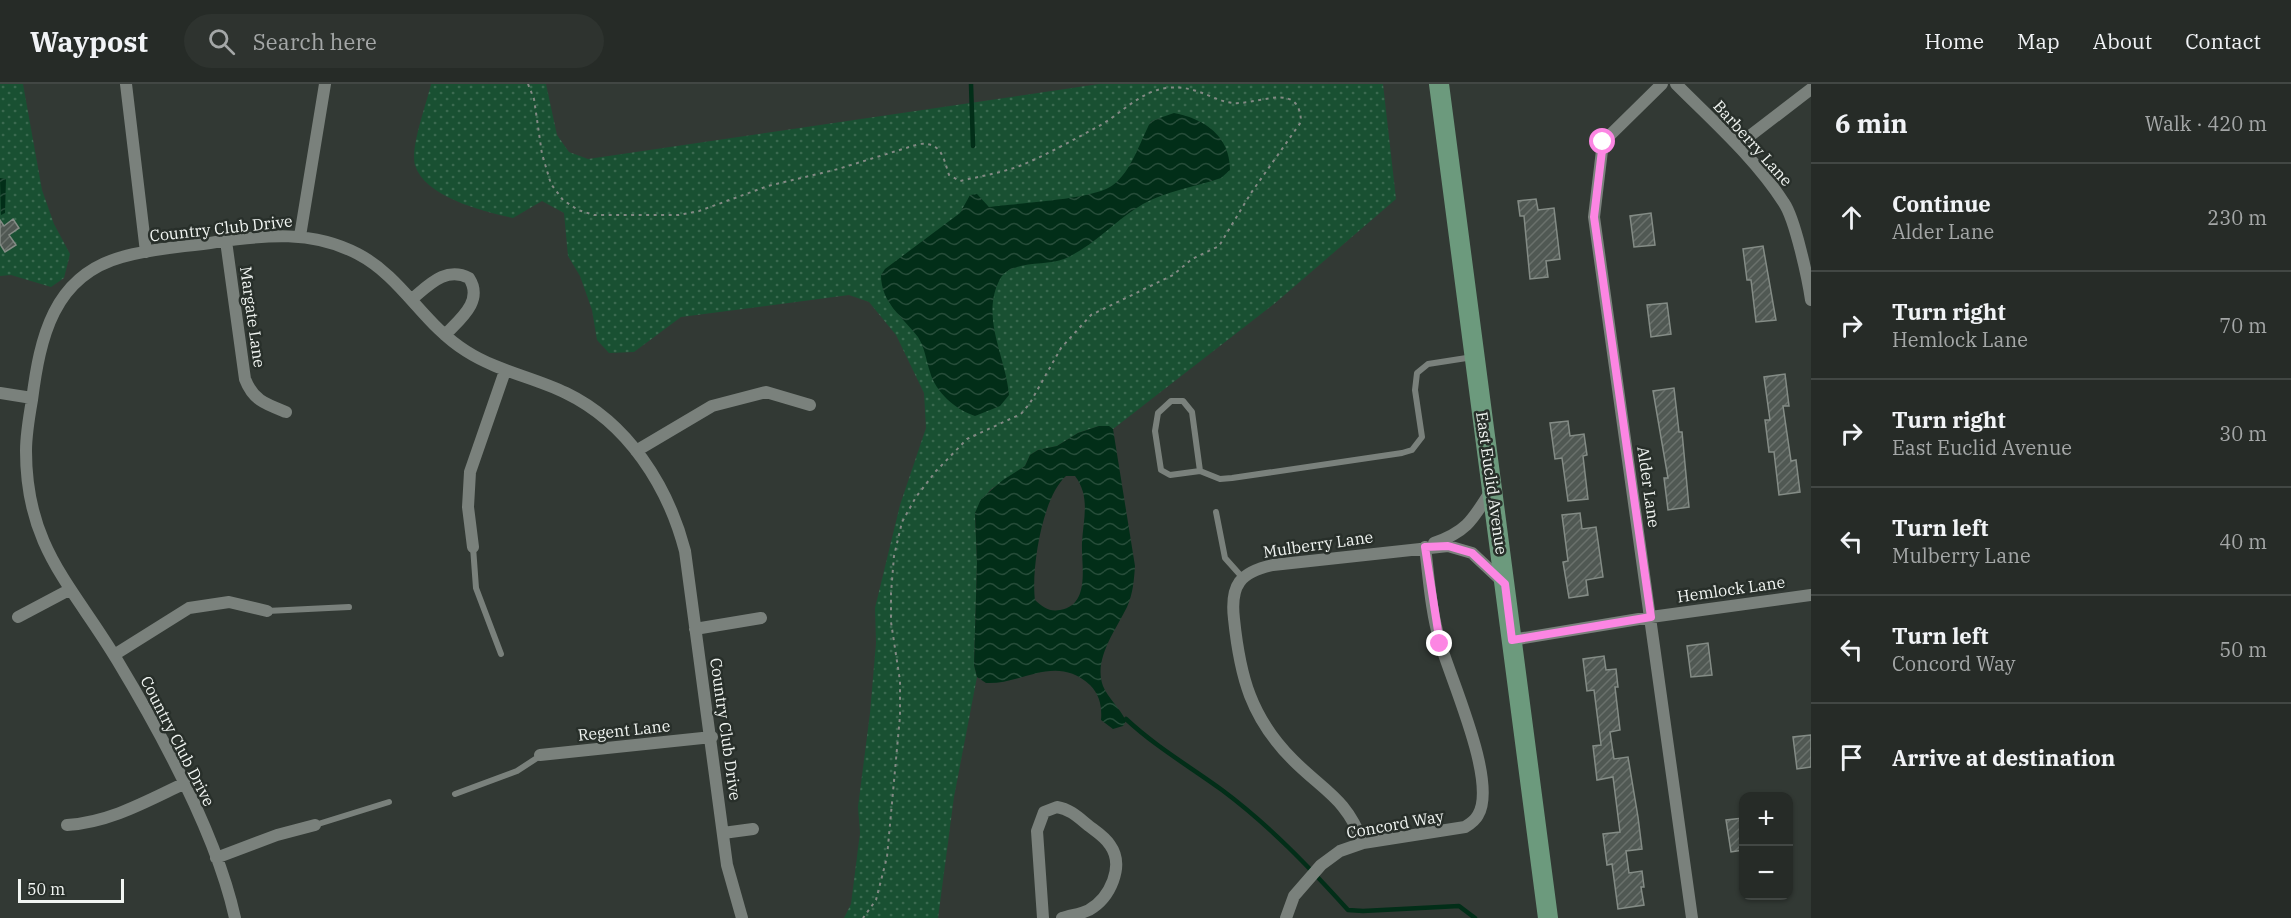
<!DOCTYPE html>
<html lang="en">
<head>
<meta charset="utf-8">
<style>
  :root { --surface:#262b27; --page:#2e332f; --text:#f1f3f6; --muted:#a4a7a7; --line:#424744 }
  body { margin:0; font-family:"IBM Plex Serif",serif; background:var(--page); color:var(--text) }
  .controls { position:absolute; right:18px; bottom:18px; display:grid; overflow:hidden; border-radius:12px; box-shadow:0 2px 4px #0004 }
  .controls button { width:54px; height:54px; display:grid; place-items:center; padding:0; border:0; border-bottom:2px solid var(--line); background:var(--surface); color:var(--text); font:30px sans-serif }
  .scale { position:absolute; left:18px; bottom:15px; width:106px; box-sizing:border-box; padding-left:6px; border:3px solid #f1f5f2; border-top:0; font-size:16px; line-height:21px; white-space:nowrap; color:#f1f5f2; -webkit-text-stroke:4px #282f2a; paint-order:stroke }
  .stop { position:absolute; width:18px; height:18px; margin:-14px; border:4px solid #fc86e3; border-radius:50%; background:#fff }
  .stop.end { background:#fc86e3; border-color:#fff; box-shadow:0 2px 6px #0008 }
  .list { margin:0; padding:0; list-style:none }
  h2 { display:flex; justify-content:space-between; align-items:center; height:78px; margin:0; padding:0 24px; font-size:26px }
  h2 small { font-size:20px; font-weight:400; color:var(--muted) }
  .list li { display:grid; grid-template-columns:39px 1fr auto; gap:18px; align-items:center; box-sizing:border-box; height:108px; padding:0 24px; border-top:2px solid var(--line) }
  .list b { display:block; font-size:22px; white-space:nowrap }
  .list p { margin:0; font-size:20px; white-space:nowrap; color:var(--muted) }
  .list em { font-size:20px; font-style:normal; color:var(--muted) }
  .icon { flex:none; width:33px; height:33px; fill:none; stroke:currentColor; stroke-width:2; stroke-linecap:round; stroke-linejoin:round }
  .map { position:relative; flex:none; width:1811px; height:834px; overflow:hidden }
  header { display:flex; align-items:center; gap:36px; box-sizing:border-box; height:84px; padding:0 30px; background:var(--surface); border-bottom:2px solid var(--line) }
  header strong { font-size:28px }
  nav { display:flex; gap:33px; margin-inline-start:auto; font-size:21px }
  .search { width:420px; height:54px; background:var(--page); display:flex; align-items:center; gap:15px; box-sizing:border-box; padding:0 21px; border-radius:33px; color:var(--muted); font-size:22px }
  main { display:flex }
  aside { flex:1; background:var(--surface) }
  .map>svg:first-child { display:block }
  .grass { fill:url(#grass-dots) }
  .water { fill:url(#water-waves); fill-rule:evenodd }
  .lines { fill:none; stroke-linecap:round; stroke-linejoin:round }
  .stream { stroke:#022e18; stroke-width:4.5 }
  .building { fill:url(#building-hatch); stroke:#848c86; stroke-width:1.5 }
  .path { stroke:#848a85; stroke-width:2; stroke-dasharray:3 4.5; stroke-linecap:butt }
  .service { stroke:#7a817c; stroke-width:6 }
  .minor { stroke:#7a817c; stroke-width:12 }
  .primary { stroke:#6c9a7d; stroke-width:20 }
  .route { stroke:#fc86e3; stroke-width:8 }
  .labels { text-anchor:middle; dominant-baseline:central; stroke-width:5; stroke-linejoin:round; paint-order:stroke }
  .street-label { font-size:16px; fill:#f1f5f2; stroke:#282f2a }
</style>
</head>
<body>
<header>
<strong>Waypost</strong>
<div class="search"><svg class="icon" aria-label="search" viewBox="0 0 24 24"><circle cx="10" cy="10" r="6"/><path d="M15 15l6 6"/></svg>Search here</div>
<nav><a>Home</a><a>Map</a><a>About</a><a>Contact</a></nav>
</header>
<main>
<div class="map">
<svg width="1811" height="834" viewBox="0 0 1811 834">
  <defs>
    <pattern id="grass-dots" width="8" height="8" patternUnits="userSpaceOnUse" patternTransform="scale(1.5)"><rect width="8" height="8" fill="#195032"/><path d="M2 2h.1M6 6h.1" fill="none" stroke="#3b6a50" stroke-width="1.8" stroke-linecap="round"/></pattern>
    <pattern id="water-waves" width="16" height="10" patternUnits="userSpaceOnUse" patternTransform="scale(1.5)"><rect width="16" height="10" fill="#022e18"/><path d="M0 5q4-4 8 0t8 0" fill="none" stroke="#274d3a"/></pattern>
    <pattern id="building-hatch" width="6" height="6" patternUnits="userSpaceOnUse" patternTransform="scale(1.5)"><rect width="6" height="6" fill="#505853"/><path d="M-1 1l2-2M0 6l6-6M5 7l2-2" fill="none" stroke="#6a716c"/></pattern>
  </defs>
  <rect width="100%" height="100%" fill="#323934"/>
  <path class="grass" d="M0,0H23L42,106L54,140L70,170L64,194L51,203L11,191L0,192Z
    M431,0H546L557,51L569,68L588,75L1099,0H1383L1396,115L1274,220L1113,345L1108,342H1099L1078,349L1057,362L1038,366L1030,371L1025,382L990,406L975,429L977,479L974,581L977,593L954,713L938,834H844L851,820L860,749L858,723L870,629L876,559L875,524L900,421L926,344L924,309L896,251L869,218L849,211L681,233L634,268L609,269L597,256L592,226L580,192L568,172L564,129L542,117L513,134C485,128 424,113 415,81C410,63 427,19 431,0Z"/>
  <path class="water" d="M1174,29C1205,35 1230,52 1230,86L1221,94C1195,103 1166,107 1143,120C1115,136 1093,163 1064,175C1046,182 1010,176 1000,195C980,233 1006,273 1009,311L1000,322L975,332C955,325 936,309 930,288C926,276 925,264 918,253C902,232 881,219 881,191L885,185L960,129L970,111L977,110L989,123C1016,119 1094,116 1113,101C1132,87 1140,57 1151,37Z
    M0,94L6,95L5,129L1,131Z
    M1099,342H1109L1113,345L1135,482C1134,496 1133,510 1127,523C1116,546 1093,575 1103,602C1108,614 1120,624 1126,637L1123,642L1113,645L1101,636C1102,623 1100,611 1090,601C1055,569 1022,601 986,599L977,593L974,581L977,479L975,429L981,415L1003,396L1025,382L1030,371L1038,366L1057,362L1078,349ZM1066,392H1075C1091,413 1083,436 1082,459C1081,481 1091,521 1060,526C1049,528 1043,523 1035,516C1031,486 1042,413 1066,392Z"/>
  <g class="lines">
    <path class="stream" d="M971,0L973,62
      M1126,635C1156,663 1189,682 1222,706C1269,741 1309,783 1348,826L1363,827L1459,822L1475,834"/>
  </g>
  <path class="building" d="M1536,115L1538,126L1554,124L1560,175L1546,177L1548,193L1530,195L1524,132H1520L1518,117Z
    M1651,129L1655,161L1634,163L1630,132Z
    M13,135L19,144L9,151L16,161L5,168L0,160V136L4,142Z
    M1763,162L1776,236L1756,238L1751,196H1747L1743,165Z
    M1667,219L1671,250L1651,253L1647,221Z
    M1785,290L1789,322H1783L1791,377L1796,376L1800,408L1779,411L1774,368H1769L1765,336H1770L1764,293Z
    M1674,304L1679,348H1682L1689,423L1668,426L1664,394H1668L1653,307Z
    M1568,337L1570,352L1584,350L1587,371L1583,372L1588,415L1568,417L1562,374L1555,375L1550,339Z
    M1580,429L1582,445L1596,443L1603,493L1586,496L1588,511L1569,514L1563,478L1568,477L1562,431Z
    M1708,559L1712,591L1691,593L1687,562Z
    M1604,572L1606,586L1616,585L1618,603H1615L1620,646L1610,648L1614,675L1628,673L1638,733L1642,765L1626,767L1629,789L1642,787L1644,803H1641L1644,821L1618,825L1612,780L1607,781L1603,750L1620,748L1613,693L1597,696L1593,662L1601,661L1594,606L1587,607L1583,575Z
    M1811,651V683L1797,685L1793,653Z
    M1743,734V766L1731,768L1726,736Z"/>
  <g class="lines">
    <path class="path" d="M528,0L534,15L542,70L551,100L563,116L578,126L594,131H679L699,127L768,102L838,85L919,60C941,58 943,72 949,91L960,97C981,92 1002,89 1022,81C1044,72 1077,54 1099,42C1121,30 1139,8 1166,4C1201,0 1215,21 1240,19C1267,17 1300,0 1301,38L1251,109L1219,162L1192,175L1173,191L1091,231L1061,264L1030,319L1021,330L967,355L936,387L916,413L902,438L894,472L891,509V538L900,597V632L887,773L876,816L863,834"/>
    <path class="service" d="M1200,387L1192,328L1183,317H1171L1158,329L1155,347L1161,386L1170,391L1200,387L1220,395L1232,394L1402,369L1412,366L1422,353L1415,306L1417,289L1428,280L1473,273
      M1216,428L1225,474L1242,493
      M473,463L476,504L501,570
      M267,527L349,523
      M455,710L517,687L540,672
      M315,741L389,718"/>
    <path class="minor" d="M126,0L146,168
      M1662,0L1603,58L1594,133L1692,834
      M1676,0C1713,37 1755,74 1784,119C1795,135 1808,195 1811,216
      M1738,61L1811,5
      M300,152L325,0
      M226,157L245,295C253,316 265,320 286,328
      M412,215C429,201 446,182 469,194C484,217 460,235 445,251
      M0,309L32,314
      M636,367L712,322L766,308L810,321
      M1434,459C1468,447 1473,435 1492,405
      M473,463L468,423L470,388L505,287
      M18,533L69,506
      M695,545L761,534
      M1512,556L1651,533L1811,511
      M114,571L189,524L229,518L267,527
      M540,671L712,653
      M67,741C110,738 145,718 183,700
      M723,749L753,745
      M1363,759C1346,714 1325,708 1293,676C1251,634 1240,593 1234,535C1230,501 1240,488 1273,481L1448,462L1472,469L1503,498
      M216,774L277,751L315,741
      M235,834C217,752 161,649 117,576C72,501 26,463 26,367C26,350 29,333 32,316C40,254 53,192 122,173C152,164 185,163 216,158C265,151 313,146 358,170C402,193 424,241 466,267C497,287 533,293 566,309C628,339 668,402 685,467L727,781L742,834
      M1043,834L1037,747L1044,728L1057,723C1070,725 1079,734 1089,742C1097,748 1105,753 1110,761C1125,782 1110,814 1089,826C1081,830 1071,831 1062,834
      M1286,834L1294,812L1321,781L1340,767L1363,759L1465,743C1470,740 1475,737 1478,731C1498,698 1450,594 1440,558C1431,528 1429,495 1425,463"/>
    <path class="primary" d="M1439,0L1548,834"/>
  </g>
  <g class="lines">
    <path class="route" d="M1440,560L1425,463L1448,462L1472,469L1505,500L1512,556L1651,533L1594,133L1603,58"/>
  </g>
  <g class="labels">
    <g class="street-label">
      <text transform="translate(1753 59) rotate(48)">Barberry Lane</text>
      <text transform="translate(221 144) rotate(-6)">Country Club Drive</text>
      <text transform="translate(253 233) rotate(82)">Margate Lane</text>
      <text transform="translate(1492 399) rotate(82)">East Euclid Avenue</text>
      <text transform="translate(1649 403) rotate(82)">Alder Lane</text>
      <text transform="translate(1318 460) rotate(-8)">Mulberry Lane</text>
      <text transform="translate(1731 505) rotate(-8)">Hemlock Lane</text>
      <text transform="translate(726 645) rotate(82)">Country Club Drive</text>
      <text transform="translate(624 646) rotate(-6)">Regent Lane</text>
      <text transform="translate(178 657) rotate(63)">Country Club Drive</text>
      <text transform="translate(1395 740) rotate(-10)">Concord Way</text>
    </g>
  </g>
</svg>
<div class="controls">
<button>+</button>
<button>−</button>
</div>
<div class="scale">50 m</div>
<div class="stop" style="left:1603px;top:58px"></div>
<div class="stop end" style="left:1440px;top:560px"></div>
</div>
<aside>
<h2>6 min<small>Walk · 420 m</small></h2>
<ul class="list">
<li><svg class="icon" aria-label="ahead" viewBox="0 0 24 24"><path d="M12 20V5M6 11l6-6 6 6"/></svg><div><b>Continue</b><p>Alder Lane</p></div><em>230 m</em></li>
<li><svg class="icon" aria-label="right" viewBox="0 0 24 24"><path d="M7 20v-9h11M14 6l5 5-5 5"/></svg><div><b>Turn right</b><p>Hemlock Lane</p></div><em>70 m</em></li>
<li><svg class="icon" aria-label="right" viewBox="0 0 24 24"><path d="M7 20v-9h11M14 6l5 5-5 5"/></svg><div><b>Turn right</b><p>East Euclid Avenue</p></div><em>30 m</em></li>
<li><svg class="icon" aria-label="left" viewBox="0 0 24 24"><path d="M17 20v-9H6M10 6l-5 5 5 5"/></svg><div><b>Turn left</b><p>Mulberry Lane</p></div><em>40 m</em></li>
<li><svg class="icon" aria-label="left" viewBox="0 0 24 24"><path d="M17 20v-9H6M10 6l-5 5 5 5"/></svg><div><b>Turn left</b><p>Concord Way</p></div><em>50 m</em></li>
<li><svg class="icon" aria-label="arrive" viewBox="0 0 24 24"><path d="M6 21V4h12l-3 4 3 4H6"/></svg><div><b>Arrive at destination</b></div></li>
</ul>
</aside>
</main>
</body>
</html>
